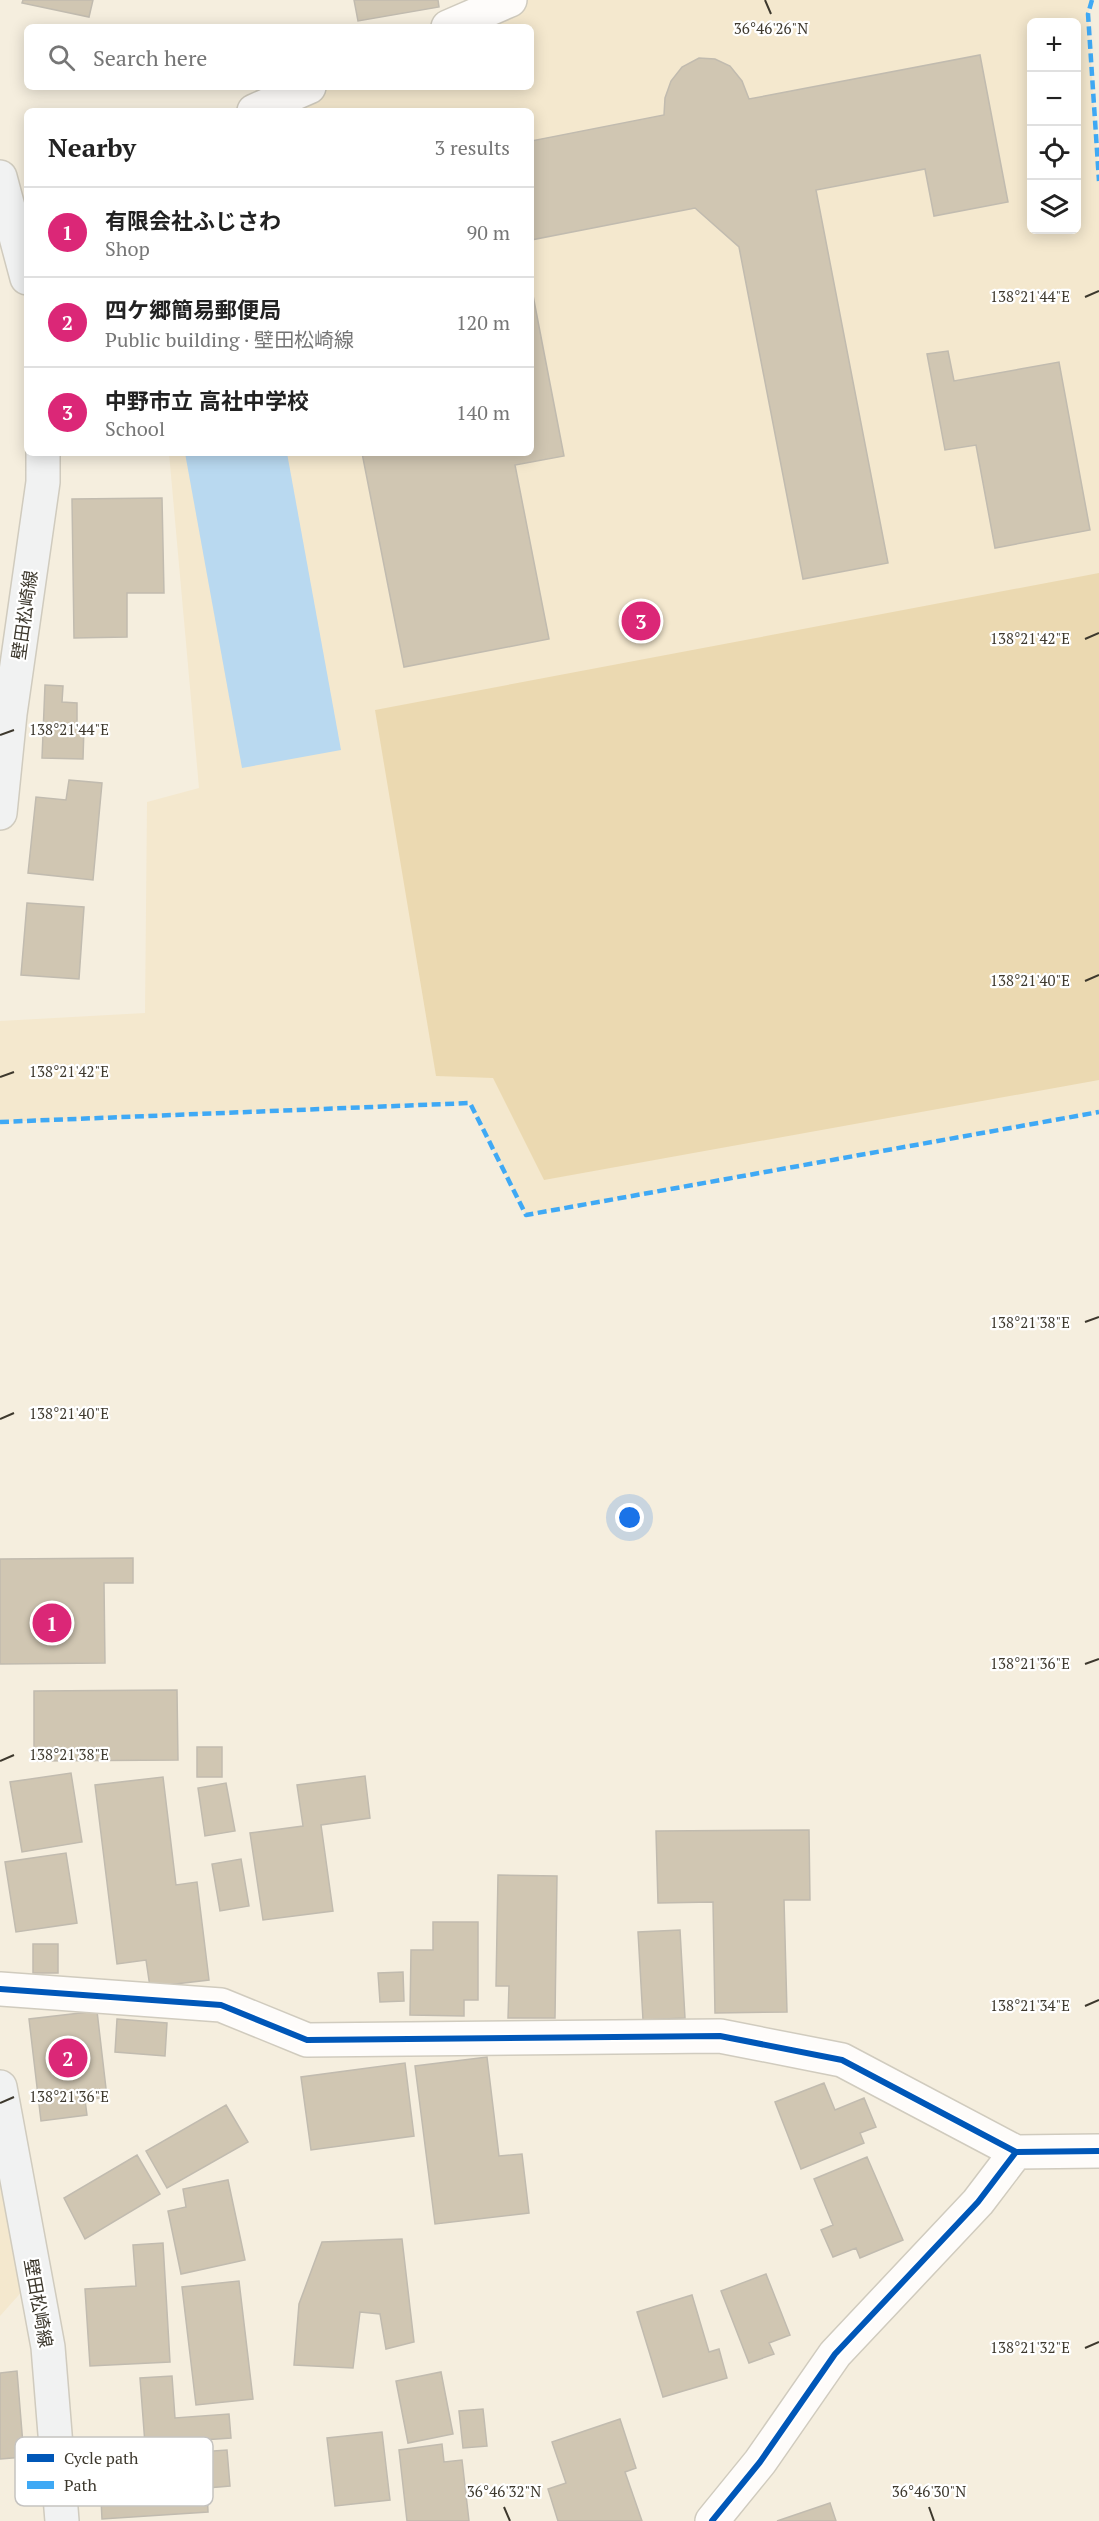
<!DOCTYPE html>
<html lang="en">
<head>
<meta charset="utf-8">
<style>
  :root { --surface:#fff; --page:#f2f2f2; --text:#222; --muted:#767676; --line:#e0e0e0; --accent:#db2777 }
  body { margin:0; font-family:"PT Serif","Noto Sans JP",serif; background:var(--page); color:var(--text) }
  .controls { position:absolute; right:18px; top:18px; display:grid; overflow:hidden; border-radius:9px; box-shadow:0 3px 15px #0003 }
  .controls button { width:54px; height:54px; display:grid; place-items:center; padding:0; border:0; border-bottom:2px solid var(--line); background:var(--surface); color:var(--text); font:30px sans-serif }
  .you { position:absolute; left:630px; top:1518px; width:21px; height:21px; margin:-15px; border:4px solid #fff; border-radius:50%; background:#1a73e8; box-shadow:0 0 0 9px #1a73e833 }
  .badge { display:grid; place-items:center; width:39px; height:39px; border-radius:50%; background:var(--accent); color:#fff; font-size:20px; font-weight:700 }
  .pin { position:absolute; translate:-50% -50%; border:3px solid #fff; box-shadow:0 2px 6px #0006 }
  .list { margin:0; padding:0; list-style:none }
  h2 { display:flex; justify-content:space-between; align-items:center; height:78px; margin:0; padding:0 24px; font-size:26px }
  h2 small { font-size:20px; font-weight:400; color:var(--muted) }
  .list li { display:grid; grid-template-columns:39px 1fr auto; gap:18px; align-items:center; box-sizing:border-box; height:90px; padding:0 24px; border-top:2px solid var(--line) }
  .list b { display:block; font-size:22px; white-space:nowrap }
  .list p { margin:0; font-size:20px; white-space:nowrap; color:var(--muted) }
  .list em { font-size:20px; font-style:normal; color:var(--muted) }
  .icon { flex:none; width:33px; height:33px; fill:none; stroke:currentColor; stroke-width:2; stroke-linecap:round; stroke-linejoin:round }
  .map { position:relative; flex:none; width:1099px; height:2521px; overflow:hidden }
  .search { position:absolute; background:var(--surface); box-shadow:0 3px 15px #0003; left:24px; top:24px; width:510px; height:66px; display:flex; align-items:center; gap:15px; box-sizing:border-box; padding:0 21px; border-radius:9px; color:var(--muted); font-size:22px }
  .panel { position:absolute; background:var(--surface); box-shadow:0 3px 15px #0003; left:24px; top:108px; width:510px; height:348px; border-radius:9px }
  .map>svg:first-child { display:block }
  .built { fill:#f4e8ce; fill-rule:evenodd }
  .green { fill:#ebd9b1 }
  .water { fill:#b9d9f0 }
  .building { fill:#d0c6b2; stroke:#c1bbaf; stroke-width:1.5 }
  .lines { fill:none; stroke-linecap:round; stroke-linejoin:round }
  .street-casing { stroke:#d0cbbe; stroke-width:36 }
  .secondary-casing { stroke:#d0cbbe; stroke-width:36 }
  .street { stroke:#fefcfa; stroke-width:33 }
  .secondary { stroke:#f1f2f2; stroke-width:33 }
  .quiet { stroke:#3fa9f5; stroke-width:4.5; stroke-dasharray:9 4.5; stroke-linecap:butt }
  .cycleway-casing { stroke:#fff; stroke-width:10 }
  .cycleway { stroke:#0057b8; stroke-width:6 }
  .ticks { fill:none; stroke:#3d382d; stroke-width:2 }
  .labels { text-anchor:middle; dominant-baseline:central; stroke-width:4.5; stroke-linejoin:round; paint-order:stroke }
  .street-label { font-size:18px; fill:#3d382d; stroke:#fff }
  .key { fill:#fff; stroke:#c5c3c0; stroke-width:1.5 }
  .key-label { font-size:16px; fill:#3d382d }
  .ticks-label { font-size:15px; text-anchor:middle; fill:#3d382d; stroke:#fff; stroke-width:4.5; stroke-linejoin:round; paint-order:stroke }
</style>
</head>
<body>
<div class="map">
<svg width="1099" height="2521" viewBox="0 0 1099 2521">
  <rect width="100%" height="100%" fill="#f5eede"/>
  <path class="built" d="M510,0H1092L1088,14L1099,181V1112L526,1215L470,1103L0,1122V1021L145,1013L147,802L199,788L169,453H531V111H254L309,87H531V27H448ZM1032,22H1076V230H1032Z
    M0,2177L35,2277L0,2316Z"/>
  <path class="green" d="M1099,573V1080L544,1180L493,1078L436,1076L375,710Z"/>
  <path class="water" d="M185,453H287L341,750L242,768Z"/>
  <path class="building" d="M23,0H93L89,17L22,3Z
    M354,0H438L439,7L358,21Z
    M980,55L1008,202L934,216L925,169L816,190L888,563L803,579L739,247L695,208L531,240V141L664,115L665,98L671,81L682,67L699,58L715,59L730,66L742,81L749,99Z
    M531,285L564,456L515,465L549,639L404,667L362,453H531Z
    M948,351L954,381L1059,362L1090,530L995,548L976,445L945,450L927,354Z
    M162,498L164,593H127V637L74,638L72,499Z
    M45,685L63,686L62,702L77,703V727H84L83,759L42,758Z
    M69,780L102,783L93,880L28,873L36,797L66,800Z
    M27,903L84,907L79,979L21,975Z
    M133,1558V1583H104L105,1663L0,1664V1559Z
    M177,1690L178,1760L34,1761V1691Z
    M197,1747H222V1777H197Z
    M71,1773L82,1842L22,1852L10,1782Z
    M365,1776L370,1818L321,1825L333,1911L263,1920L250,1833L303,1826L297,1785Z
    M163,1777L176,1885L197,1882L209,1980L150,1987L146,1960L117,1964L95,1785Z
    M226,1783L235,1831L205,1836L198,1788Z
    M809,1830L810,1900H784L787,2012L715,2013L713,1902L658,1903L656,1831Z
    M66,1853L77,1923L16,1932L5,1862Z
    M241,1859L249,1906L220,1911L212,1864Z
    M498,1875L557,1876L555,2018H508L509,1986H496Z
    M433,1922H478V2000H464V2016L410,2015L411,1950H433Z
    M680,1930L685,2018L643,2020L638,1932Z
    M33,1944H58V1973H33Z
    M403,1972L404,2001L380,2002L378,1973Z
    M97,2011L107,2097L85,2100L87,2115L41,2121L29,2019Z
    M117,2019L167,2023L165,2056L115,2052Z
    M487,2057L499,2156L522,2154L529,2213L435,2224L415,2066Z
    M405,2063L414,2136L311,2150L301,2077Z
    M824,2083L835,2110L864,2098L876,2127L860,2133L864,2143L801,2169L775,2102Z
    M226,2105L248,2142L167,2188L146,2151Z
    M137,2155L160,2194L85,2239L64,2198Z
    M867,2157L903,2240L860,2258L856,2248L833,2257L821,2230L833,2225L814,2179Z
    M228,2180L245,2260L181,2274L168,2211L186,2207L183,2189Z
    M402,2239L414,2342L386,2349L380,2314L360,2312L353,2368L294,2365L299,2304L322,2242Z
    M163,2243L170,2362L90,2366L85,2289L136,2286L133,2245Z
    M766,2274L790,2335L769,2343L774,2354L749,2363L721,2291Z
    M239,2281L253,2399L196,2405L182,2287Z
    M692,2295L709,2352L719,2349L727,2378L663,2397L637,2312Z
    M17,2371L24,2457L0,2459V2373Z
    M441,2372L453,2434L408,2443L396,2381Z
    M172,2376L175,2418L229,2414L231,2438L145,2444L140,2378Z
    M483,2409L487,2446L463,2448L459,2411Z
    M620,2419L636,2468L625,2472L642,2521H558L548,2489L566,2483L552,2442Z
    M382,2432L390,2500L335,2506L327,2438Z
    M442,2444L444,2462L462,2460L469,2521H407L399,2450Z
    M227,2450L230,2486L207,2488L208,2512L102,2519L99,2459Z
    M830,2503L836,2521H777Z"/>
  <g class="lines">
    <defs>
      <path id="street" d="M448,27L510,0
        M254,111L309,87
        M0,1989L221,2005L307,2040L720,2036L842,2060L1016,2152L1099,2151
        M712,2521L760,2462L835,2354L978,2202L1016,2152"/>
      <path id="secondary" d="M0,177L27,278
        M0,813L10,714L43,482V453
        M0,2087L48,2347L62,2521"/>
    </defs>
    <use href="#street" class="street-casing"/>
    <use href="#secondary" class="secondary-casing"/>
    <use href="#street" class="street"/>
    <use href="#secondary" class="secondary"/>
    <path class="quiet" d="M1092,0L1088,14L1099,181
      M0,1122L470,1103L526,1215L1099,1112"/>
    <defs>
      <path id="cycleway" d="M0,1989L221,2005L307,2040L720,2036L842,2060L1016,2152L1099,2151
        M712,2521L760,2462L835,2354L978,2202L1016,2152"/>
    </defs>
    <use href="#cycleway" class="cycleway-casing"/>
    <use href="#cycleway" class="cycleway"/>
  </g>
  <path class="ticks" d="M765,0L771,14M1085,297L1099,291M1085,639L1099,633M0,735L14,730M1085,981L1099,975M0,1077L14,1072M1085,1322L1099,1317M0,1419L14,1413M1085,1664L1099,1659M0,1761L14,1755M1085,2006L1099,2000M0,2103L14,2097M1085,2348L1099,2342M504,2507L510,2521M929,2507L934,2521"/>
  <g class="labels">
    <g class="street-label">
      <text transform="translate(24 615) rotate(-82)">壁田松崎線</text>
      <text transform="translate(39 2303) rotate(80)">壁田松崎線</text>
    </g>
  </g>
  <rect x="15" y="2437" width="198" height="69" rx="9" class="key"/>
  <rect x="27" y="2454" width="27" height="8" fill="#0057b8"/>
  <rect x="27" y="2481" width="27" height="8" fill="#3fa9f5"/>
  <g class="key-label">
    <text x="64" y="2464">Cycle path</text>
    <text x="64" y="2491">Path</text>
  </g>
  <g class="ticks-label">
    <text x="771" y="34">36°46'26"N</text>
    <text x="1030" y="302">138°21'44"E</text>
    <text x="1030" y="644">138°21'42"E</text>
    <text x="69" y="735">138°21'44"E</text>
    <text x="1030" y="986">138°21'40"E</text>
    <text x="69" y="1077">138°21'42"E</text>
    <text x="1030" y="1328">138°21'38"E</text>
    <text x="69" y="1419">138°21'40"E</text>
    <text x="1030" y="1669">138°21'36"E</text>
    <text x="69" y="1760">138°21'38"E</text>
    <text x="1030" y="2011">138°21'34"E</text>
    <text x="69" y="2102">138°21'36"E</text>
    <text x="1030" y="2353">138°21'32"E</text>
    <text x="504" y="2497">36°46'32"N</text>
    <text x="929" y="2497">36°46'30"N</text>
  </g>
</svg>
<div class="controls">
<button>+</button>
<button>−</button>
<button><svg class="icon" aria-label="locate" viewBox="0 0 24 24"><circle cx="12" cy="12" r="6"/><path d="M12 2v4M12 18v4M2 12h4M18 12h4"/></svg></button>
<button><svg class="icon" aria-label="layers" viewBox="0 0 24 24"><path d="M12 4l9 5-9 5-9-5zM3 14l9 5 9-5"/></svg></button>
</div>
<div class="you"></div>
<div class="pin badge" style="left:52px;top:1623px">1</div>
<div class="pin badge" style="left:68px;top:2058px">2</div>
<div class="pin badge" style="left:641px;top:621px">3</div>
<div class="search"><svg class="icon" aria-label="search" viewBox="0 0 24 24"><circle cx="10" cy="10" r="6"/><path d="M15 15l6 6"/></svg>Search here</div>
<section class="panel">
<h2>Nearby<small>3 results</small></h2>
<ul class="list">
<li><span class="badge">1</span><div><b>有限会社ふじさわ</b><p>Shop</p></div><em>90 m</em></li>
<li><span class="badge">2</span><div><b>四ケ郷簡易郵便局</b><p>Public building · 壁田松崎線</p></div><em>120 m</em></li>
<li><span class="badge">3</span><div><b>中野市立 高社中学校</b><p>School</p></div><em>140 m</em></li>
</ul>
</section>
</div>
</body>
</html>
